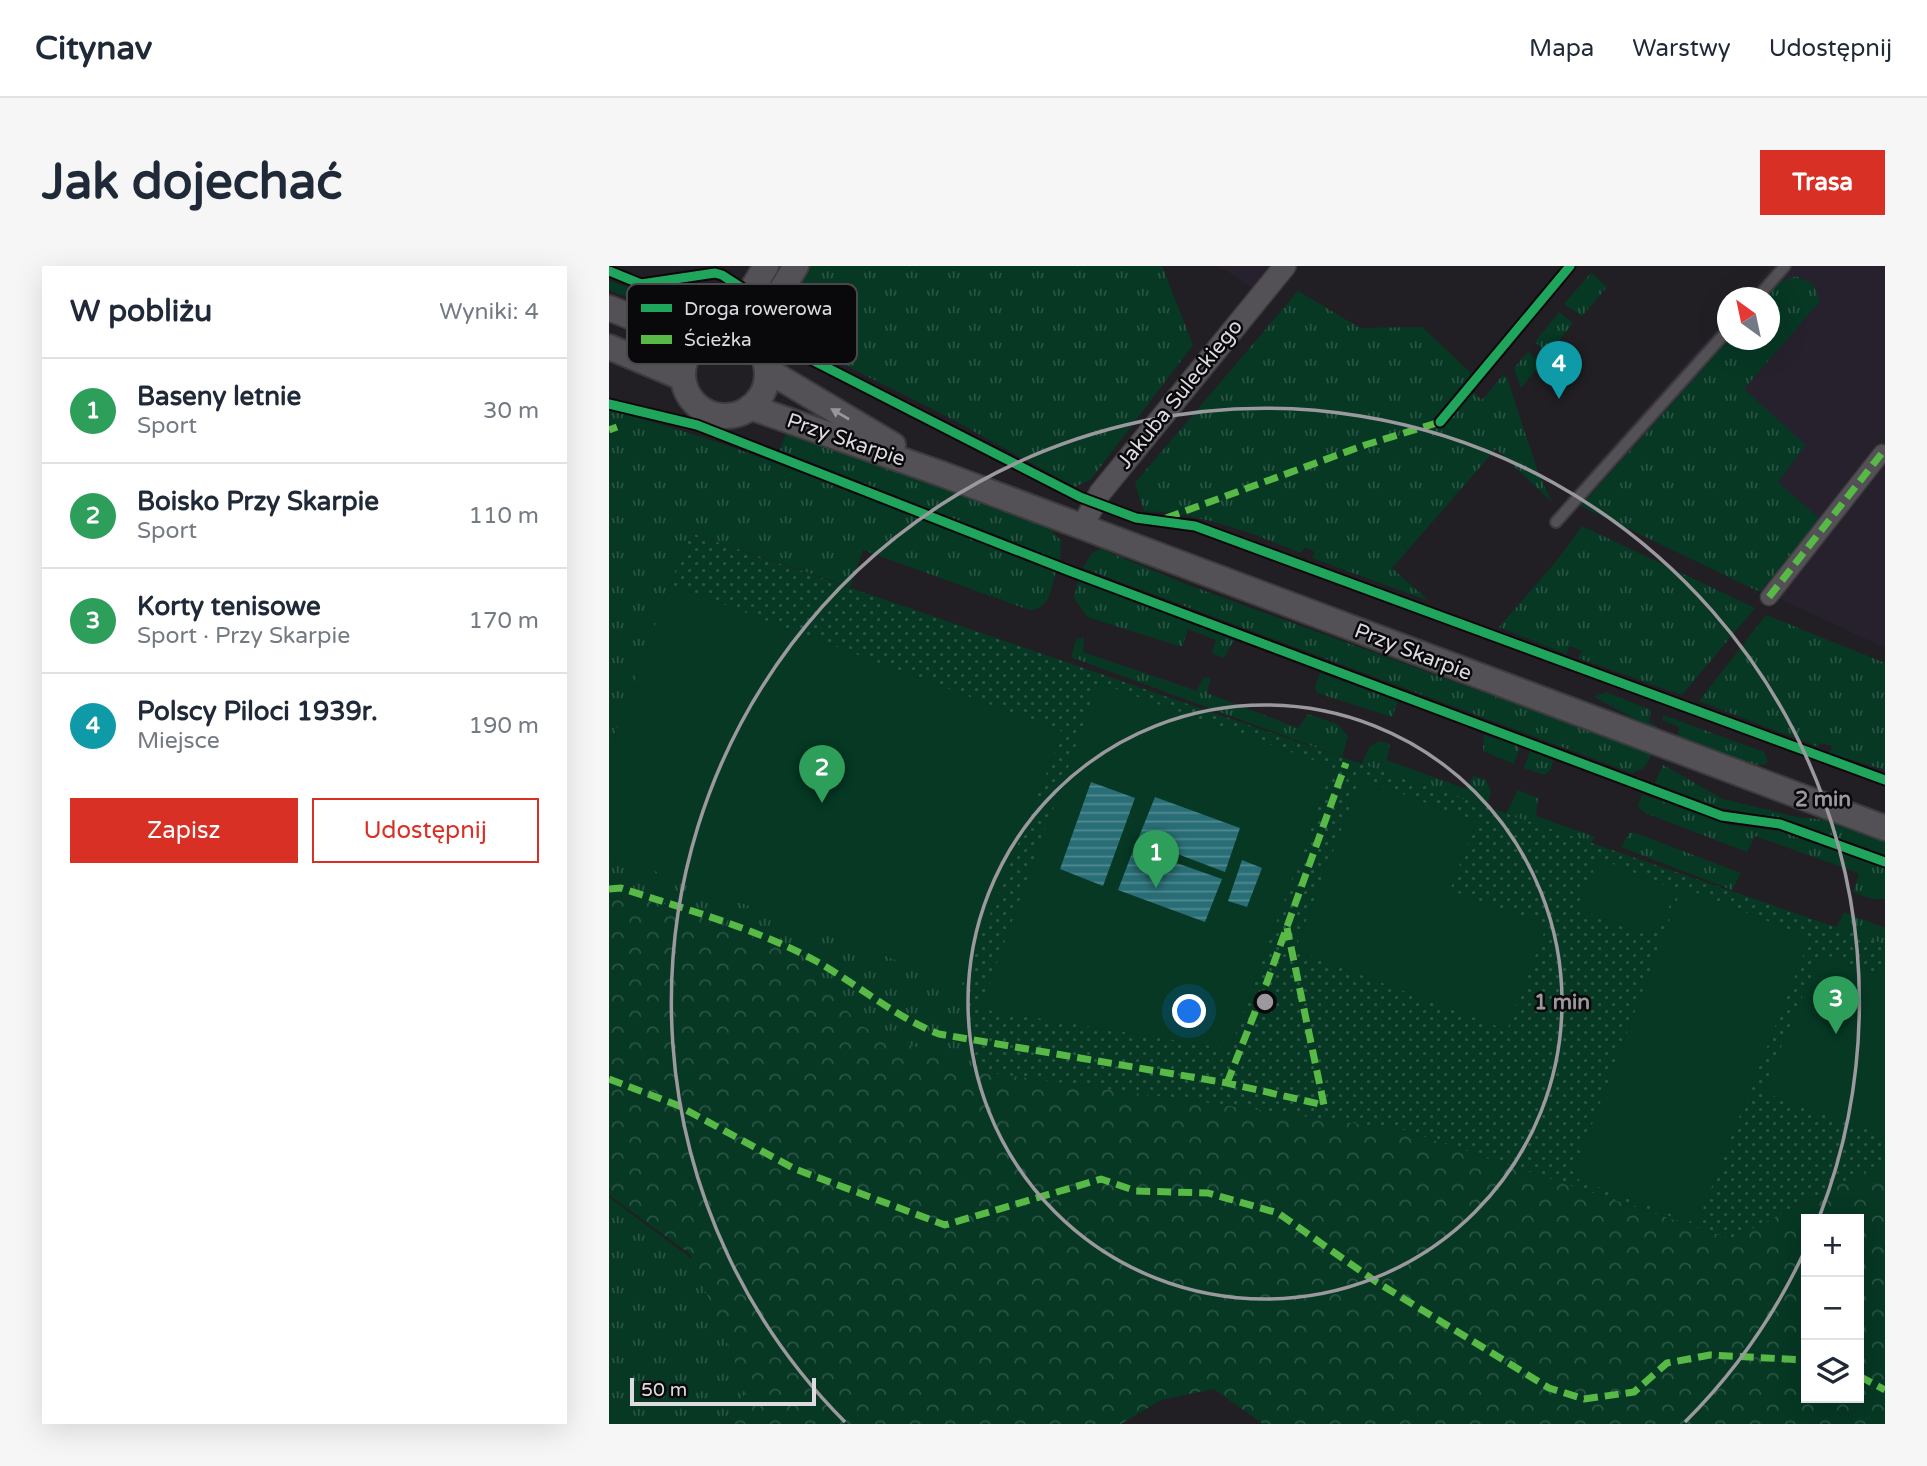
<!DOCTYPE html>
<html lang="pl">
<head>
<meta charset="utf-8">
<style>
  :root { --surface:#fff; --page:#f6f6f7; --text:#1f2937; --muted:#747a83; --line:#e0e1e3; --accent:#d93025 }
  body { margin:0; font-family:"Varela Round",sans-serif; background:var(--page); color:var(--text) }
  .controls { position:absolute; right:21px; bottom:21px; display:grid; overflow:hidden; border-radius:0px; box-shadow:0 7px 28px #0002 }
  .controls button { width:63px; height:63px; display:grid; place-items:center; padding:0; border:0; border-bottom:2px solid var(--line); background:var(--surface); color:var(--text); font:35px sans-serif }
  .compass { position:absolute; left:1108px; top:21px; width:63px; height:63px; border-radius:50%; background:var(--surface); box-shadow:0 7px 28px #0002; rotate:327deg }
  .scale { position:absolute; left:21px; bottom:18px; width:186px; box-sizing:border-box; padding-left:7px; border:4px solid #dddae0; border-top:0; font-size:19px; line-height:24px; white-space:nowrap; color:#dddae0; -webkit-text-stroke:5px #09080b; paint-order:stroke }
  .you { position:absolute; left:581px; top:746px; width:24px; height:24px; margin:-18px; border:5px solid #fff; border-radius:50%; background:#1a73e8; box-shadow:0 0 0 10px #1a73e833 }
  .badge { display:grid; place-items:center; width:46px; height:46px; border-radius:50%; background:var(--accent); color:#fff; font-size:23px; font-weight:700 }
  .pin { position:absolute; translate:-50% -58px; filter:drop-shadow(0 2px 4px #0008) }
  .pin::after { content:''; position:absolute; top:37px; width:24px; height:21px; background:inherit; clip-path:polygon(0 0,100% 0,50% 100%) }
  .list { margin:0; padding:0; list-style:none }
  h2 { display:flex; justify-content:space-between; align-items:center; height:91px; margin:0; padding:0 28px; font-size:30px }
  h2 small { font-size:23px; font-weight:400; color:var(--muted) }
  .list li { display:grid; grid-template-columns:46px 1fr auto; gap:21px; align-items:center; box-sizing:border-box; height:105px; padding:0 28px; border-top:2px solid var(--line) }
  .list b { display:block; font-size:26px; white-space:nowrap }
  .list p { margin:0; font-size:23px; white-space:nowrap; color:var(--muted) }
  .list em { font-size:23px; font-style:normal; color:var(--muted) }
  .actions { display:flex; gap:14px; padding:21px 28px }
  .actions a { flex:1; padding:16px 0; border:2px solid var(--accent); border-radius:0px; text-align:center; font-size:24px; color:var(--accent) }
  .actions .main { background:var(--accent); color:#fff }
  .icon { flex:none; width:38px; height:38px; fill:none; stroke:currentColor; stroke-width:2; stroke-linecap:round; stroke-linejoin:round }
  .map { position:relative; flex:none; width:1276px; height:1158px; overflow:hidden; border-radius:0px }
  header { display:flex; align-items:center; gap:42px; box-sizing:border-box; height:98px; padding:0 35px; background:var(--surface); border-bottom:2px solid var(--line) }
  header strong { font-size:33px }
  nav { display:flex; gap:38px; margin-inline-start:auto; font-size:24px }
  .intro { display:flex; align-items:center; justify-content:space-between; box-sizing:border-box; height:168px; padding:0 42px }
  h1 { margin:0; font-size:49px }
  .button { padding:18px 32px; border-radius:0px; background:var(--accent); color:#fff; font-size:24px; font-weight:700 }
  main { display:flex; gap:42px; padding:0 42px }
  aside { flex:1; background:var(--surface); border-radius:0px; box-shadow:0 7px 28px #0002 }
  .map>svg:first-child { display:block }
  .built { fill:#26212d }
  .grass { fill:url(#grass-tufts) }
  .forest { fill:url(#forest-crowns); fill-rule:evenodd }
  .park { fill:url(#park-dots) }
  .pitch { fill:#063824 }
  .water { fill:url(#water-rules) }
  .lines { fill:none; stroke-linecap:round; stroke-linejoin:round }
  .service-casing { stroke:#3c3b3e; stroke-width:14 }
  .pedestrian-casing { stroke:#3c3b3e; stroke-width:19 }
  .minor-casing { stroke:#3c3b3e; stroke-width:24 }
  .tertiary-casing { stroke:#3c3b3e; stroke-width:28 }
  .service { stroke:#535155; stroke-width:10 }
  .pedestrian { stroke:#535155; stroke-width:16 }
  .minor { stroke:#535155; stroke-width:21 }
  .tertiary { stroke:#535155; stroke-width:24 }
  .quiet { stroke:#58b947; stroke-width:7; stroke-dasharray:14 7; stroke-linecap:butt }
  .cycleway-casing { stroke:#09080b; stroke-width:13 }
  .cycleway { stroke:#20a55d; stroke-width:9 }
  .oneway { fill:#98969a }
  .ring { fill:none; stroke:#9b999e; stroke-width:3.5 }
  .labels { text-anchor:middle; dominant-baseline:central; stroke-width:5; stroke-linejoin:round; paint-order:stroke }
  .street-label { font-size:21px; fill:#dddae0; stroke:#09080b }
  .key { fill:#09080b; stroke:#49474b; stroke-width:2 }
  .key-label { font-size:19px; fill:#dddae0 }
  .centre { fill:#9b999e; stroke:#09080b; stroke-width:3.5 }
  .ring-label { font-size:21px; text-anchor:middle; font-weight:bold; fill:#9b999e; stroke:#09080b; stroke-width:5; stroke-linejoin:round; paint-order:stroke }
</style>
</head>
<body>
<header>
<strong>Citynav</strong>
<nav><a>Mapa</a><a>Warstwy</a><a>Udostępnij</a></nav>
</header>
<div class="intro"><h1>Jak dojechać</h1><a class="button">Trasa</a></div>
<main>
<aside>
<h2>W pobliżu<small>Wyniki: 4</small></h2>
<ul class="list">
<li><span class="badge" style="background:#2e9e5b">1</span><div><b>Baseny letnie</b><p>Sport</p></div><em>30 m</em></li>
<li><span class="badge" style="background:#2e9e5b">2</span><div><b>Boisko Przy Skarpie</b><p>Sport</p></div><em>110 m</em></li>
<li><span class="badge" style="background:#2e9e5b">3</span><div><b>Korty tenisowe</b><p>Sport · Przy Skarpie</p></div><em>170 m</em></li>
<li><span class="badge" style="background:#0f9aa8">4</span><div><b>Polscy Piloci 1939r.</b><p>Miejsce</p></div><em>190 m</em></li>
</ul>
<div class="actions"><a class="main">Zapisz</a><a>Udostępnij</a></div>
</aside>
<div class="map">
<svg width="1276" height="1158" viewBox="0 0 1276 1158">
  <defs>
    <pattern id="grass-tufts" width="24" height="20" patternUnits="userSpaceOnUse" patternTransform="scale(1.75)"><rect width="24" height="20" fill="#063824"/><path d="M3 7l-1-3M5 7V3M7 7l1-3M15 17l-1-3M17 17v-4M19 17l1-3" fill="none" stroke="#2a5444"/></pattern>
    <pattern id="forest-crowns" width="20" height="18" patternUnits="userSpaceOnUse" patternTransform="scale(1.75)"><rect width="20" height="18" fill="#063824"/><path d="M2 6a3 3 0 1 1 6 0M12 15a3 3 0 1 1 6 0" fill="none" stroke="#2a5444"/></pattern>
    <pattern id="park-dots" width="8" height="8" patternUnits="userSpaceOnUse" patternTransform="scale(1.75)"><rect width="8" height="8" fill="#063824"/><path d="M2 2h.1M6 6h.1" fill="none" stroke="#2a5444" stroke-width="1.8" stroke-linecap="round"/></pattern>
    <pattern id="water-rules" width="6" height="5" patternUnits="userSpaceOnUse" patternTransform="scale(1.75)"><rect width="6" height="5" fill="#296e76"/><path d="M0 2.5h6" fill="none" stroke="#528990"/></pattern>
  </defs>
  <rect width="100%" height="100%" fill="#211f23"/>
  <path class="built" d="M610,0H662L643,22Z
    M1162,0H1276V382L956,233L1118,50V74H1160V32L1135,31Z"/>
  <path class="grass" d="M197,0H553L584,79L482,213L466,221L335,149L206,84C188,67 197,51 175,33Z
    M982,7L998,21L973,50L955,38Z
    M1187,10L1204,18L1211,35L1135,123L1197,179L1169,216L1211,253L1151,326L972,240L1120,74H1160V32L1157,31L1171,16Z
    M0,15L41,28L36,38L0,24Z
    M689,25L751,62L813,61L863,108L823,154L832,162L864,126L873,134L895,108L898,112L930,209L944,237L887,183L783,302L820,335L703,292L706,286L696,281L692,287C640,266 592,247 535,245L526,217Z
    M950,46L964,57L939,88L926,76Z
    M919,86L932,97L912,122L905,102Z
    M0,144C154,184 299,249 447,306C442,322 441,344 420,344L254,284L241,321L82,267L0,485Z
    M179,161L442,264L452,275L451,295L171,184Z
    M973,260L1146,342L1073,429L969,392L973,385L961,380L957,388L890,361L949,293Z
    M492,283L579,319L1043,488L1035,502L1023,507L474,302L483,287Z
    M469,314L625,374L615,392L603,387L607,374L579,363L573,381L478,351L465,332Z
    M1157,349L1276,397V504L1221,487L1223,480L1211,477L1209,481L1090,435Z
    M475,371L474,386L588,425L594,412L602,411L598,427L689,462L699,448L728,458L739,470L733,491L462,391L467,374Z
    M711,407L789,435L783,451L708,427L706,421Z
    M997,426L1042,444L1040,456L1049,461L1047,464L985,431Z
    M1054,449L1155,486L1159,496L1155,499L1141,498L1072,473L1069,471L1070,461L1054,454Z
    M875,469L911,480L905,498L874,485Z
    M770,475L781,478L778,494L857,523L864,510L876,513L882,525L876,546L752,499L761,480Z
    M921,485L944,494L942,503L936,509L915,502Z
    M1054,499L1114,533L1188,551L1218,554L1276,576V589L1183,555L1109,541L1046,517Z
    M909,524L929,532L927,550L986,571L978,583L895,552Z
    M1033,528L1120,559L1171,565L1276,603V633H1263L1244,626L1250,608L1244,605L1146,570L1138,586L1036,547L1029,540Z
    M1020,567H1026L1132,607L1123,624L1012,581Z
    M0,588L353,718L369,805L252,760L185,686L33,630L0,633Z
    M1235,646L1276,662V681L1227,662Z
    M0,931L83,993L138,1125L115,1158H0Z"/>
  <path class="forest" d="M33,630L185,686L252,760L369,805L795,864L1123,973L1263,901L1276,905V1158H654L605,1123L552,1134L512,1158H115L138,1125L81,988L0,929V633ZM1197,953H1250V1132H1197Z"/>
  <path class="park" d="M82,267L1276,678V905L1263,901L1123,973L795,864L369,805L353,718L0,588V485Z"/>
  <path class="pitch" d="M61,318L454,466L353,718L0,588V485Z
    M490,417L724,501L621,783L371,743Z
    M752,512L867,556L841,624L938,659L898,764L686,684Z
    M990,592L1069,625L1043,671L968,643Z
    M1073,621L1201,672L1088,958L963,911Z
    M1212,687L1276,711V870L1153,826Z"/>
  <path class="water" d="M482,516L526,532L494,620L451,603Z
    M546,531L631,562L616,606L529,573Z
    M525,582L613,613L596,656L509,624Z
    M633,594L653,602L638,641L619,635Z"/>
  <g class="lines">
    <defs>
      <path id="service" d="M1148,32L1176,0
        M947,256L1118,65"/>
      <path id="pedestrian" d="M1160,331L1273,187"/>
      <path id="minor" d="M473,261L491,227L676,0"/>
      <path id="tertiary" d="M0,42L87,77
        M127,50L157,0
        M87,60L115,50L134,38
        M74 108a42 42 0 1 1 84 0a42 42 0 1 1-84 0Z
        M142,74L187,0
        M0,81L74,112
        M158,104L284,179
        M141,141L333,208L1276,562"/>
    </defs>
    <use href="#service" class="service-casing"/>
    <use href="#pedestrian" class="pedestrian-casing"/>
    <use href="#minor" class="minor-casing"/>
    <use href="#tertiary" class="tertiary-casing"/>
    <use href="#service" class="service"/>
    <use href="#pedestrian" class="pedestrian"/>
    <use href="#minor" class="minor"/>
    <use href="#tertiary" class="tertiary"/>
    <path class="quiet" d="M0,164L8,161
      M557,252L756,179L831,156
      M1160,331L1273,187
      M0,623L12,622C78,644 146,662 207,695C248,718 286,751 330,768L618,817L715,839L678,662
      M0,813L68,839L186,903L336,959L492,913L527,925L599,927L669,947L766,1015L940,1122L975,1133L1025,1126L1058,1097L1101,1089L1197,1094
      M618,817L658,716L737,497
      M1250,1110L1276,1124"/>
    <defs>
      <path id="cycleway" d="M0,5L32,18L106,7L113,9L181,53L192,84L201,93L471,231L527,252L586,260L1276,514
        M0,138L88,159L458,304L1113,550L1171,558L1276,596
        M831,156L961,0"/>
    </defs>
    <use href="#cycleway" class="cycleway-casing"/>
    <use href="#cycleway" class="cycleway"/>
  </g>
  <defs><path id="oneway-solid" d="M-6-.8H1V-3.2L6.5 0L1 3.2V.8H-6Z" transform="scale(1.75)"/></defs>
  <use class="oneway" href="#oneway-solid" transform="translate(231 148) rotate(-150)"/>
  <g class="ring">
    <circle cx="656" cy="736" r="297"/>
    <path d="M1197 982A594 594 0 0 1 1076 1156M236 1156A594 594 0 1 1 1211 949"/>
  </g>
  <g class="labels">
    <g class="street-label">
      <text transform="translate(571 128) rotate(-51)">Jakuba Suleckiego</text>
      <text transform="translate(237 174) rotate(19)">Przy Skarpie</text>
      <text transform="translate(804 386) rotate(21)">Przy Skarpie</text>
    </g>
  </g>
  <rect x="18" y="18" width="230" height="80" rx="10" class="key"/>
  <rect x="32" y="38" width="31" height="8" fill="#20a55d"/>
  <rect x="32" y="69" width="31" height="9" fill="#58b947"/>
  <g class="key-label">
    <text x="75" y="49">Droga rowerowa</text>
    <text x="75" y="80">Ścieżka</text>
  </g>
  <circle cx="656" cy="736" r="10" class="centre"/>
  <g class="ring-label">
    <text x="1214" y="540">2 min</text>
    <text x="953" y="743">1 min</text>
  </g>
</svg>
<div class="controls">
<button>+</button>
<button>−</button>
<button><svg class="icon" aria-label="layers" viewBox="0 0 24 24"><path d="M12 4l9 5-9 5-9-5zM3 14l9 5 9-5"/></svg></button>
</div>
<svg class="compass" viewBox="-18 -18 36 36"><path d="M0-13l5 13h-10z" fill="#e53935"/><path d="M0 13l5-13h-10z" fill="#747a83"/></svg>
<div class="scale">50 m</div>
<div class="you"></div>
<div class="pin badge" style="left:547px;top:622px;background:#2e9e5b">1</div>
<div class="pin badge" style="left:213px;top:537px;background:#2e9e5b">2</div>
<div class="pin badge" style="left:1227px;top:768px;background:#2e9e5b">3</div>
<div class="pin badge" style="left:950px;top:133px;background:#0f9aa8">4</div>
</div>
</main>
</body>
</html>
